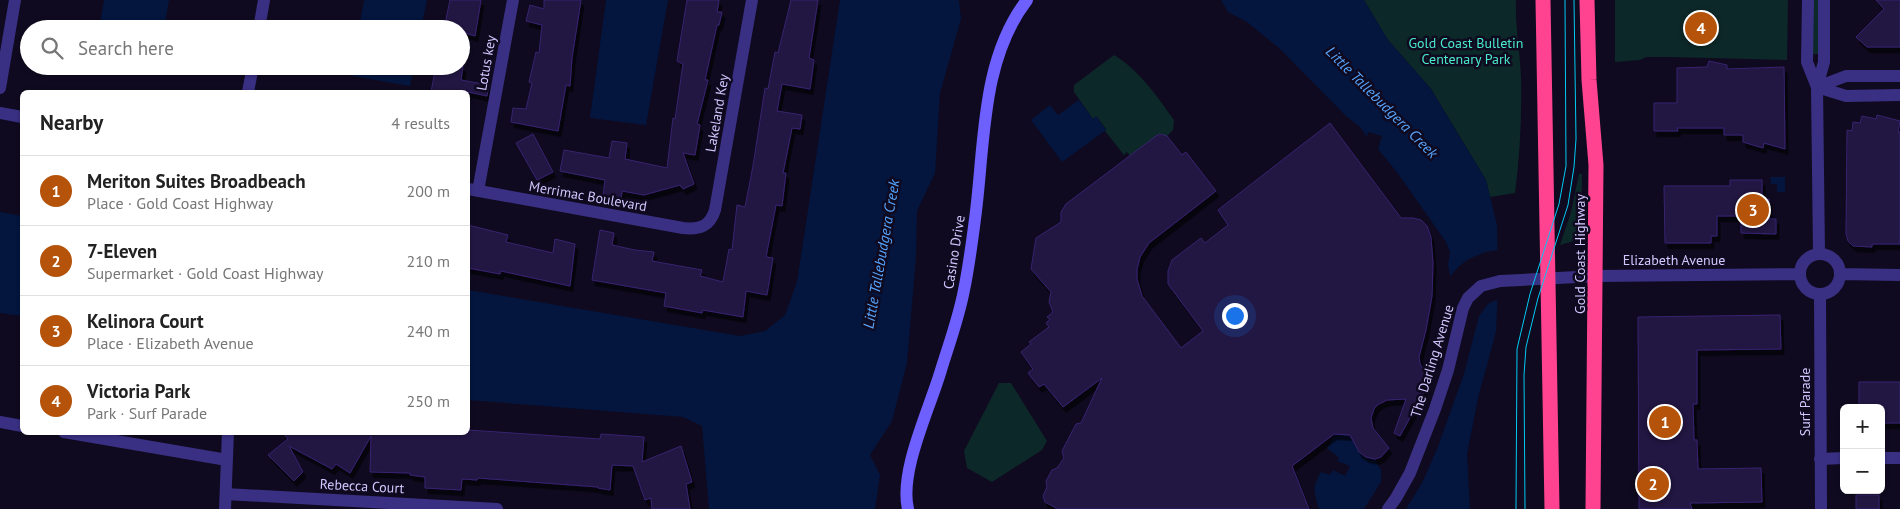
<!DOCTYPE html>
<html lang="en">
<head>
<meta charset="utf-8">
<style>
  :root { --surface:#fff; --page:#f6f6f6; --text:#222; --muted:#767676; --line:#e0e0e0; --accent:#b45309 }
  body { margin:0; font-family:"PT Sans",sans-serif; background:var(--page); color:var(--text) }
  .controls { position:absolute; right:15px; bottom:15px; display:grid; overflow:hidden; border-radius:8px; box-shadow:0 1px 4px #0004 }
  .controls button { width:45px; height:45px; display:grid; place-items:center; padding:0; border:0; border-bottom:1px solid var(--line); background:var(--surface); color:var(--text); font:25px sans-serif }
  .you { position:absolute; left:1234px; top:315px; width:18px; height:18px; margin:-12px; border:4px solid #fff; border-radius:50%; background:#1a73e8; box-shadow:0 0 0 8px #1a73e833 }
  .badge { display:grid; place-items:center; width:32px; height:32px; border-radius:50%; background:var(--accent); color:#fff; font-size:16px; font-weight:700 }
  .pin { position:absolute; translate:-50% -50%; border:2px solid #fff; box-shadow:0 1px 5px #0006 }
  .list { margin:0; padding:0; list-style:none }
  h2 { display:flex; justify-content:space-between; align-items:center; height:65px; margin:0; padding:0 20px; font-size:21px }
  h2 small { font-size:16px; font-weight:400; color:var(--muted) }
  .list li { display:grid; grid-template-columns:32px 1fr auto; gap:15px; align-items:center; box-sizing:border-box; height:70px; padding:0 20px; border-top:1px solid var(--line) }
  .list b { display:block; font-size:19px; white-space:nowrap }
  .list p { margin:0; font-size:16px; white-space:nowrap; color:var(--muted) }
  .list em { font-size:16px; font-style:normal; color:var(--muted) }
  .icon { flex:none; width:28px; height:28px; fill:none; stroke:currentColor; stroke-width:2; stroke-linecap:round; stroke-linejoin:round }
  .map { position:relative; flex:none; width:1900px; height:509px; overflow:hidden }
  .search { position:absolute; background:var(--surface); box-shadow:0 1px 4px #0004; left:20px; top:20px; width:450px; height:55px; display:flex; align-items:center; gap:12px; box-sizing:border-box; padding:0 18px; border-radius:28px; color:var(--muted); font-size:19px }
  .panel { position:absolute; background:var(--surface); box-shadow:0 1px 4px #0004; left:20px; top:90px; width:450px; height:345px; border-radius:8px }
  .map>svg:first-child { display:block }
  .green { fill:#0d2829 }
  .water { fill:#04153e }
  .pier { fill:#0f0a1f }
  .building { fill:#211442; stroke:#382470; filter:url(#shadow) }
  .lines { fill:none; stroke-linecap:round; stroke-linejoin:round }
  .street { stroke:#393083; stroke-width:12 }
  .secondary { stroke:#6e5fff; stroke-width:12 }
  .highway { stroke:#ff4390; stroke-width:15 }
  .tram { stroke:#00caf3; stroke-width:1 }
  .labels { text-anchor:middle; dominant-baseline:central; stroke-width:5; stroke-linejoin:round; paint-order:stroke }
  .park-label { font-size:14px; fill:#49eacd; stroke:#0f0a1f }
  .street-label { font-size:14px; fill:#d2c8ff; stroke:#0f0a1f }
  .water-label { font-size:15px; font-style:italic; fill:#56a5ff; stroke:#0f0a1f }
</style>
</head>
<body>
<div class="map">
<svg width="1900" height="509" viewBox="0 0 1900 509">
  <defs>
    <filter id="shadow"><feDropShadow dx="3" dy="5.5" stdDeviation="0" flood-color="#0009"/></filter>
  </defs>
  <rect width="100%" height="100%" fill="#0f0a1f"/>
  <path class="green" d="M1364,0H1516C1515,27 1520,51 1521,77C1522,116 1520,155 1515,193L1490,197L1486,180L1431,89L1388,40Z
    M1615,0H1788L1787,60L1671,57H1646L1640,60L1615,62Z
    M1813,0H1820V54H1812Z
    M1114,55C1140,71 1156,95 1174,120L1173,130L1167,136L1160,134L1130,156L1127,152L1124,155L1105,131L1106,129L1097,117L1093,119L1074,92V85Z
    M1579,174H1582L1581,239L1560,245L1571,212Z
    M999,383H1011L1047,441L1042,450L992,482L967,468L964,451Z"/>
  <path class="water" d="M104,0H169L164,29H99Z
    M364,0H427L421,29H359Z
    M606,0H668L646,125L590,118Z
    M840,0H959L961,19L940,93L935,173L917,211L916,257L907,363L892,421L870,455L880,475L875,509H709L702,426L683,417L468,400V290L740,336L765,331L785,315L797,282Z
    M1221,0H1364L1388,40L1431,89L1486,180L1497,225L1498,285L1496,332L1478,398L1467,454L1470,509H1319C1314,491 1311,489 1321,472L1330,475L1333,470L1345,476L1350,466L1337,461L1339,458L1327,448L1337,431L1348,432L1356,447L1363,455L1375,459L1381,457L1386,453L1404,427L1424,393L1427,383V375L1438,349L1451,281L1448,265L1450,252L1446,242L1399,175L1378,149L1382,136L1368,132L1367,137L1360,127L1347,117L1280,49L1247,22L1228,12Z
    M353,66H414L410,86L352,76Z
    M1079,100L1093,119L1096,116L1106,130L1062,162L1031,120L1050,105L1058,115Z
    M1770,177H1785V192H1777V184H1771Z
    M0,212L22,216V316L0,313Z"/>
  <path class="pier" d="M1500,250V298L1488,304L1479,316L1464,374L1437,449L1422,483L1406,509H1364L1381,482V470L1375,459L1386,453L1404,427L1424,392L1428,379L1425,373L1430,365L1440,331L1448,279L1458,267L1467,260L1485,252Z"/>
  <path class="building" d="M450,0H481L475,36L461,32V29H444Z
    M544,0H581L572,58L570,86L566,85L558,131L511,122L513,108L526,109L532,83L529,82L536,52L539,53L542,25L526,21L530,5L544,9Z
    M687,0H719L717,12H722L719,25H717L705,80H708L697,124L700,125L695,155L683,153L694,184L683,189L680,185L644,195L622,191L621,200L603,196L605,180L560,171L564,150L609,158L612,141L627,143L625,159L667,168L673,118L675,119L683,64L677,61Z
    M791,0H818L809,58L814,60L810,89L782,84L777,111L802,115L800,129L792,128L783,173H786L782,206L776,205L766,257L773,258L767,295L746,291L743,317L703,310L702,313L664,306L666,293L592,280L600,230L614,233L612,245L635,250L654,252L652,261L702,270L700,276L723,282L729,249L732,250L737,205L745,207L753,166L765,88L768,89L775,52L778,53Z
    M1876,0H1900V47H1867L1856,37L1884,9Z
    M1709,61L1727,65V69L1784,67L1785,149L1764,143L1763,148L1743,142V135H1724V128H1677L1678,131H1654V103H1677V68L1707,67Z
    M436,66H463L461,80L489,85L487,96L468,92H431Z
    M1877,115L1900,121L1898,132H1900V244H1872V247L1853,246L1848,241L1846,234L1847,130L1852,131L1853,122L1860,123L1862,116L1876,119Z
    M1330,123L1401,218H1413L1421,220L1427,226L1431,237L1433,263L1432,296L1426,330L1419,357L1420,364L1427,375V383L1424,392L1400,436L1394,433L1406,399L1387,400L1377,405L1374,409L1371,418L1373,428L1389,448L1381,457L1375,459L1366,457L1359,452L1350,435L1334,434L1292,466L1309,509H1058L1045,502L1043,496L1047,487L1046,481L1052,470L1057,468L1064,458L1062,451L1076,424L1081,423L1102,378L1063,407L1044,384L1039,387L1028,373L1033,369L1021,352L1031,344L1029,342L1049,327L1046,323L1050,319L1047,317L1053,312L1049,302L1051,292L1031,269L1036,238L1061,222V212L1066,204L1156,136L1160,134L1167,136L1182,155L1186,152L1216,191L1149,243L1140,257L1137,269V279L1142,296L1181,348L1203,331L1168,284V271L1172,260L1201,238L1205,243L1228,225L1218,210Z
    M533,134L553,172L537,180L516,143Z
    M1730,180H1762V199H1769V219H1776V234L1741,233V216H1717V236H1711V243H1665L1664,186H1730Z
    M468,225L508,235L506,242L553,253L555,239L575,244L570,286L501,271L500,274L468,268Z
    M1780,315L1781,349L1697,350V404H1693L1694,440H1697L1698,469L1761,468L1762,502L1690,503L1692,509H1639L1638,317Z
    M1859,382H1900V423H1881V408H1859Z
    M468,430L600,439L601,434L644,437L642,462L681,446L692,482L686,484L690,509H652L651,498L645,500L633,466L612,465L610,490L598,488V487L478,478L477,480L462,479L461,490L425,488V477L410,475V473L370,472L371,436L350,473L336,464L332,469L289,446L303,472L294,481L268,455L288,439L282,432H468Z
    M1856,495H1879V509H1856Z"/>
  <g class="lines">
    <path class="street" d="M1808,0L1807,62L1817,87
      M259,29L264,0
      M1817,87L1846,76H1900
      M1817,87L1846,96L1900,95
      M0,88L15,0
      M248,92L253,66
      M0,113L22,117
      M468,189L683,228C700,230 710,226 715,210L752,0
      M478,191L513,0
      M1819,253L1817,87L1824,62V0
      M1800 274a20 20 0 1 1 40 0a20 20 0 1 1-40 0Z
      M1840,274L1900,275
      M1820,295L1821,509
      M0,422L22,426
      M64,432L227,460
      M1881,458H1900
      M1820,459L1844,458
      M226,494L497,509
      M225,509L228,432
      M1388,509L1396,498L1410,473L1435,409L1448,370L1463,308L1468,298L1481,286L1500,281L1596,276L1799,274"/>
    <path class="secondary" d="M908,509C899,471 930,408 941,370C949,344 959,317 964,290C969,266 972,242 975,219C985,146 980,61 1027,0"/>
    <path class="highway" d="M1543,0L1552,509
      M1587,0L1589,80L1596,165L1593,509"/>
    <path class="tram" d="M1516,509L1517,349L1530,294L1559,204L1566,166L1565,0
      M1525,509L1524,375L1526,347L1538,298L1568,205L1574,167L1576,139L1574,0"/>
  </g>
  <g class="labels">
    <g class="park-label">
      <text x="1466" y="43">Gold Coast Bulletin<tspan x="1466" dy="16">Centenary Park</tspan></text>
    </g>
    <g class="street-label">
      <text transform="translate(486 63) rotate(-80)">Lotus key</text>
      <text transform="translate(717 113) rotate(-80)">Lakeland Key</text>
      <text transform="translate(588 196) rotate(10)">Merrimac Boulevard</text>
      <text transform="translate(954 252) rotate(-81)">Casino Drive</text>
      <text transform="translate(1580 254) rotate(-90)">Gold Coast Highway</text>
      <text x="1674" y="260">Elizabeth Avenue</text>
      <text transform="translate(1432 361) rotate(-73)">The Darling Avenue</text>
      <text transform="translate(1805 402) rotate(-90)">Surf Parade</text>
      <text transform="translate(362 486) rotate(3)">Rebecca Court</text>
    </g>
    <g class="water-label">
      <text transform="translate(1382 102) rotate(45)">Little Tallebudgera Creek</text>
      <text transform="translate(881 254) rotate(-80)">Little Tallebudgera Creek</text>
    </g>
  </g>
</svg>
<div class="controls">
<button>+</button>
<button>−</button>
</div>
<div class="you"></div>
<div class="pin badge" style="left:1665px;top:422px">1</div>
<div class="pin badge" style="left:1653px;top:484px">2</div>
<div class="pin badge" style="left:1753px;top:210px">3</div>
<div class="pin badge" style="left:1701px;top:28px">4</div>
<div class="search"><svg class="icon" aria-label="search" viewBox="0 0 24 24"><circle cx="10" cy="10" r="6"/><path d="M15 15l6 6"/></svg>Search here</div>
<section class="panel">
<h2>Nearby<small>4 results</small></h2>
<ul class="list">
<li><span class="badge">1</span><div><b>Meriton Suites Broadbeach</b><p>Place · Gold Coast Highway</p></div><em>200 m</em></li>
<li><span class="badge">2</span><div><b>7-Eleven</b><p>Supermarket · Gold Coast Highway</p></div><em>210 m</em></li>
<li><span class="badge">3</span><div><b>Kelinora Court</b><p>Place · Elizabeth Avenue</p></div><em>240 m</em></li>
<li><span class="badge">4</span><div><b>Victoria Park</b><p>Park · Surf Parade</p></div><em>250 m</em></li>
</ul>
</section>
</div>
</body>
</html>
